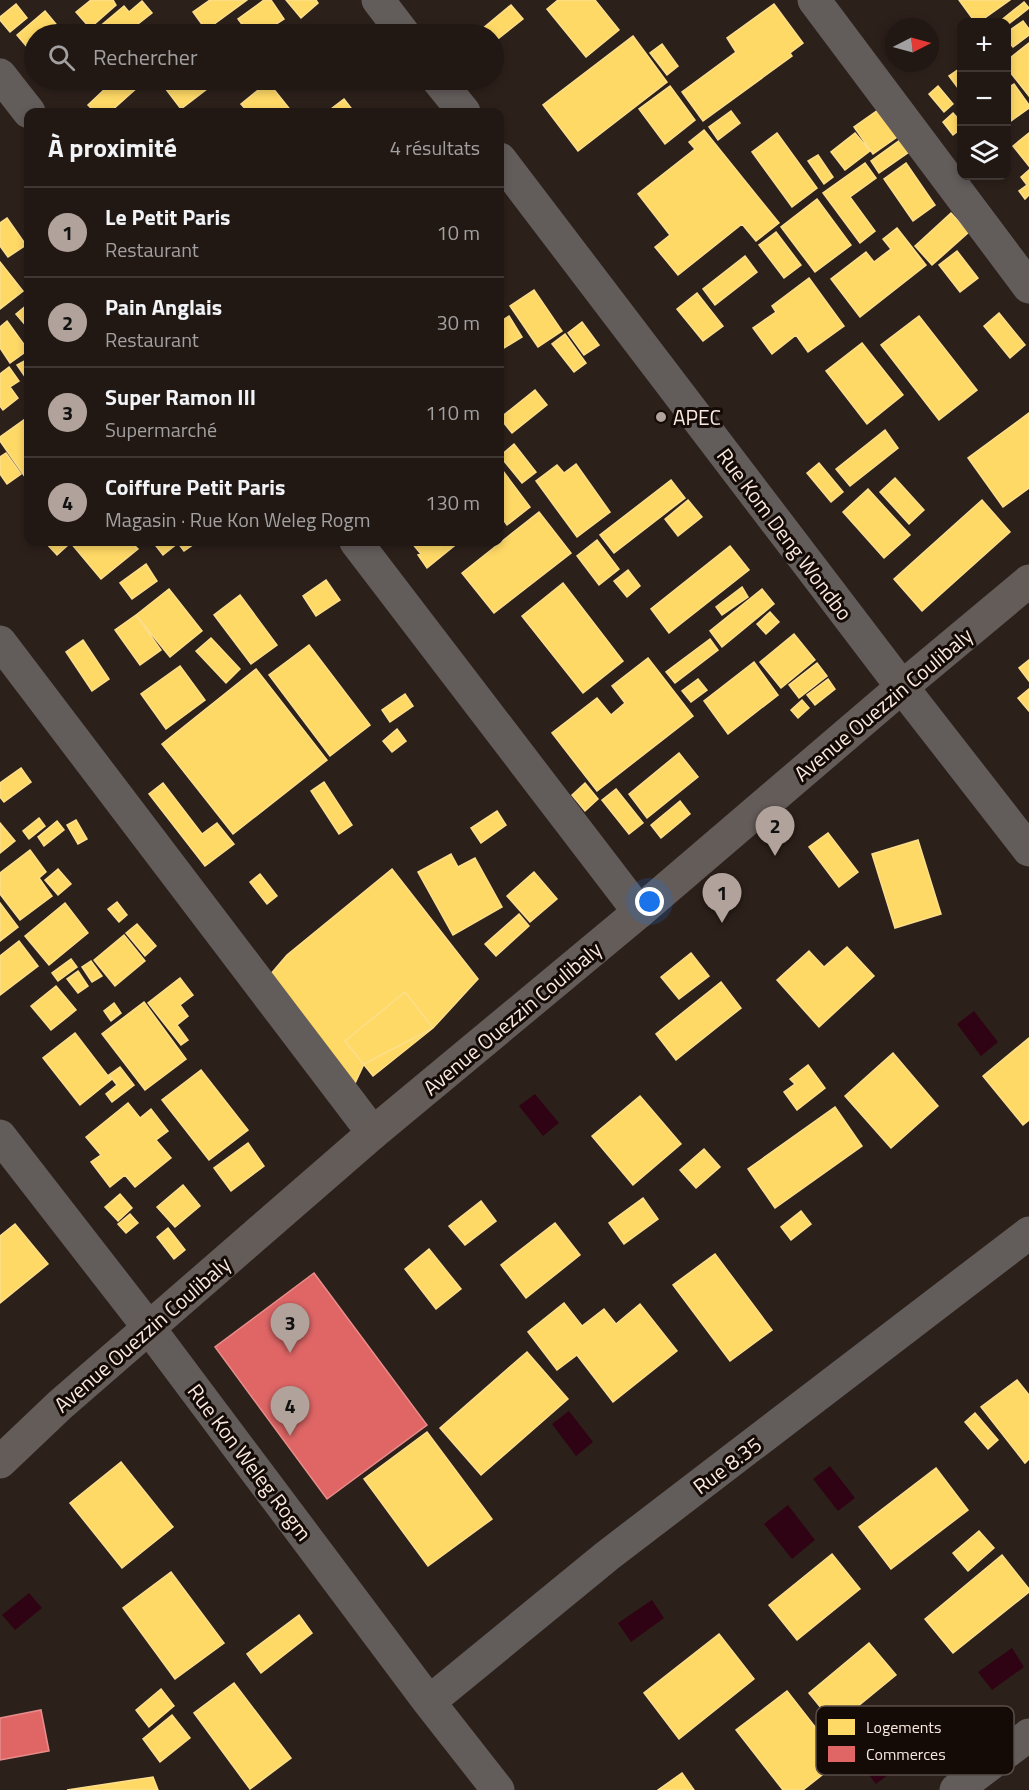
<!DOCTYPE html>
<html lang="fr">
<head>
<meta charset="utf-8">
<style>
  :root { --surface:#211814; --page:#2d2522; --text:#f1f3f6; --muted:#a2a0a0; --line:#3e3734; --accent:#b1a39b }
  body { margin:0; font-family:"Titillium Web",sans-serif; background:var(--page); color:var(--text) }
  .controls { position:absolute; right:18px; top:18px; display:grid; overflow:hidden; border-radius:12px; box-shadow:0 3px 9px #0003 }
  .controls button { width:54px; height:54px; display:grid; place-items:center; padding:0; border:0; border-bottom:2px solid var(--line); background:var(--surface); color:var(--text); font:30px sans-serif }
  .compass { position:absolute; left:885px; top:18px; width:54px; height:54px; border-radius:50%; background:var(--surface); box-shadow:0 3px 9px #0003; rotate:84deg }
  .you { position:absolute; left:650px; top:902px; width:21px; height:21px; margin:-15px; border:4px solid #fff; border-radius:50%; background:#1a73e8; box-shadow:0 0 0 9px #1a73e833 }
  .badge { display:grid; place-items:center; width:39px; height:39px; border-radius:50%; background:var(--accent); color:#111; font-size:20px; font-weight:700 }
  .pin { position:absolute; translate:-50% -50px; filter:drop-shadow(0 2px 3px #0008) }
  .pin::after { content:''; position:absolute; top:32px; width:21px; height:18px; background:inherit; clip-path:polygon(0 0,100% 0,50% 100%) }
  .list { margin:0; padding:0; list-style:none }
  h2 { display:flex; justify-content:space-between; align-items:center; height:78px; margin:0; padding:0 24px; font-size:26px }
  h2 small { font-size:20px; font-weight:400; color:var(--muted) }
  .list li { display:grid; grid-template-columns:39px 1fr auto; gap:18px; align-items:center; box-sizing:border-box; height:90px; padding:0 24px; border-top:2px solid var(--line) }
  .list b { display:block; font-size:22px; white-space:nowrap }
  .list p { margin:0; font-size:20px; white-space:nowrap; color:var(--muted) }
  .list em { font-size:20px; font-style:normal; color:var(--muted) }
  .icon { flex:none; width:33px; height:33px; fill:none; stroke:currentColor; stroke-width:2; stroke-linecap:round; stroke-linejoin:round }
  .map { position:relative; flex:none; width:1029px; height:1790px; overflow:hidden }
  .search { position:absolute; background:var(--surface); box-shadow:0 3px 9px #0003; left:24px; top:24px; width:480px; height:66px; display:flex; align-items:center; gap:15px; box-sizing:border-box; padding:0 21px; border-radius:33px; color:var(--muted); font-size:22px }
  .panel { position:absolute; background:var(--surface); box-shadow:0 3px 9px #0003; left:24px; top:108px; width:480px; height:438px; border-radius:12px }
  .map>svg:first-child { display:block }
  .water { fill:#300314 }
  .homes { fill:#ffd966; stroke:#fdde8b; stroke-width:1.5 }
  .shops { fill:#e06666; stroke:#e88d8b; stroke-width:1.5 }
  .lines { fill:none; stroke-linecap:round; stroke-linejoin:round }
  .minor { stroke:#625c5b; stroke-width:33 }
  .major { stroke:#645c59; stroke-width:33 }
  .poi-dot { fill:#b1a39b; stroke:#150b06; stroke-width:2 }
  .labels { text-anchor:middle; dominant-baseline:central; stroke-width:6; stroke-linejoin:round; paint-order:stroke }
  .poi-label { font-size:21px; fill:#f9e9e1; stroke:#150b06; text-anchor:start }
  .street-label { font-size:21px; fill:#f9e9e1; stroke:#150b06 }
  .key { fill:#150b06; stroke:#594e48; stroke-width:1.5 }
  .key-label { font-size:16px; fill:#f9e9e1 }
</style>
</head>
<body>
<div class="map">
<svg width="1029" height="1790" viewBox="0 0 1029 1790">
  <rect width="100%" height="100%" fill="#2c201a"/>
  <path class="water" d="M974,1011L998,1042L981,1056L957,1024Z
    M535,1094L559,1123L543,1136L519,1106Z
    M569,1411L593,1442L576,1456L552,1424Z
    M830,1466L855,1498L838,1511L813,1479Z
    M788,1505L815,1540L792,1559L764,1524Z
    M29,1593L42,1608L15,1630L2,1615Z
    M652,1600L664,1618L631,1642L618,1623Z
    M1012,1648L1024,1667L992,1690L978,1672Z
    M868,1739L893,1771L876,1784L851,1752Z"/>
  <path class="homes" d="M91,0H113L116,5L90,28L76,12Z
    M210,0H247L206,30L193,12Z
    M264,0H271L284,19L261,34H249L238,19Z
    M286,0H316L318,3L301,18Z
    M558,0H595L619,30L586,57L547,9Z
    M959,0H1010L979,22H975Z
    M142,1L152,13L138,24L143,30L137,34H104L98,28L124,6L129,12Z
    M1024,2L1029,8L1006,26V22H999Z
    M16,4L27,18L10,32L0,20V17Z
    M774,4L803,43L790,53L792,56L703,121L682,92L736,52L727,38Z
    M511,5L523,19L494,42V34H476Z
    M45,11L61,30L55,34H34V52L33,54L17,35Z
    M1023,21L1029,29V35L1013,47L1006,39V33Z
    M326,25L332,34H310Z
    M633,36L667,82L578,151L543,105Z
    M1029,43V96L1006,67V61Z
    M662,44L678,66L667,75L650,53Z
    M962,67V92H961L949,76Z
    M108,80H133L139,86L110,112H95L88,105L107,87L104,83Z
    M159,80H208L212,85L181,109Z
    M268,82L292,112H248L241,104Z
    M1014,84L1029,105V108L1011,121L1006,115V89Z
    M670,86L695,120L665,144L639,109Z
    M938,86L953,104L944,112L929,94Z
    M344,99L354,112H327Z
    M878,110L897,137L873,154L854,127Z
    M731,111L740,123L718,140L709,127Z
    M953,113L962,123V128L953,135L943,122Z
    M704,130L779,223L756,241L742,224L678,275L655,247L670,235L638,194L695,149L689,142Z
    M777,133L817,188L792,207L752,152Z
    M855,133L870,151L845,170L831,152Z
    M1029,133V166L1013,146Z
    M900,140L909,152L879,173L871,161Z
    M818,155L833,177L824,184L808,161Z
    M865,163L876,178L850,197L875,231L860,243L823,193Z
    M906,163L935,205L913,221L884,179Z
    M1029,170V195L1025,199L1019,191L1027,185L1021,177Z
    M817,199L851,245L815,272L781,227Z
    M951,213L969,232L932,265L915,246Z
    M7,218L26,245L8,257L0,246V223Z
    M897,228L926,265L860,317L831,279L866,252L874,262L891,249L883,239Z
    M776,232L801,265L784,278L759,245Z
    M957,251L978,278L960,292L939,265Z
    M745,256L757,272L715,305L703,289Z
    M0,262L23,291L0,309Z
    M809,278L844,326L808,352L796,335L772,354L753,328L776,312L772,306Z
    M534,290L562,331L538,347L510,306Z
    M697,293L723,326L703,341L677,309Z
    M28,304V328L16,314Z
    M999,313L1025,345L1010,358L984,326Z
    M509,316L522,337L504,348L500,339V322Z
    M919,316L977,390L939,420L881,345Z
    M7,321L28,350L10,363L0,348V327Z
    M582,322L599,345L584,355L568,333Z
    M565,334L586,363L574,372L552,344Z
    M862,343L903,395L867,424L826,371Z
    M28,359V376L26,378L17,365Z
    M9,367L19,381L10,387L18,398L3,410L0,406V374Z
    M535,390L547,405L512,433L500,418Z
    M1029,413V488L1003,507L968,458Z
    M28,417V481L0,441V437Z
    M885,430L898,448L850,486L836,469Z
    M514,444L536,472L522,483L500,456Z
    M6,453L21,474L7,484L0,474V457Z
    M819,463L843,492L831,502L807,473Z
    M576,464L610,512L577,537L536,481L557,465L564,473Z
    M500,467L530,507L507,525L500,515Z
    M895,478L924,510L909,524L880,492Z
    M671,480L685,498L614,553L600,535Z
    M868,489L910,535L884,558L843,512Z
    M688,500L702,517L678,536L665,519Z
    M982,500L1010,532L922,611L894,579Z
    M539,512L571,553L494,613L462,573Z
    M597,540L619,569L599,585L577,556Z
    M45,542H66L69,544L57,555Z
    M70,542H131L138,549L101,579Z
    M153,542H197L184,551L178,543L163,555Z
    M411,542H459L427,568L418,555L421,554Z
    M730,546L749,570L669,633L651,609Z
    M146,564L157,581L132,599L120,583Z
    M628,570L640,586L627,597L614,581Z
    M326,580L340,600L316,616L303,596Z
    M563,583L623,661L583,693L522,616Z
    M742,587L748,597L722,615L716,607Z
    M169,589L202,631L170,657L136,615Z
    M762,589L774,604L722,647L710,631Z
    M240,595L277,645L251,664L214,615Z
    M770,612L779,622L766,634L757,624Z
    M136,615L161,650L140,665L115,630Z
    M794,634L815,660L781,688L760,662Z
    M211,638L240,669L226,683L196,651Z
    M710,639L718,650L675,683L666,672Z
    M83,640L109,679L92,691L66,652Z
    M309,645L370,725L330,756L269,675Z
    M648,658L693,716L597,791L552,733L597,698L611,715L625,703L612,686Z
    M1029,660V681L1019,668Z
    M754,662L778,695L728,734L704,701Z
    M817,663L827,676L799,698L789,685Z
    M180,666L205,700L166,729L141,694Z
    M256,669L327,760L233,834L162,744Z
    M698,679L707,690L691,702L682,691Z
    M828,679L835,689L815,705L807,695Z
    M1029,689V711L1018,698Z
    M405,694L413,706L390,722L382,710Z
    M802,700L809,708L798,718L791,710Z
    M397,729L406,741L392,752L383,741Z
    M679,753L698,777L647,818L629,794Z
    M21,768L31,782L4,802L0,797V783Z
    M324,782L352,825L339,834L311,791Z
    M163,783L202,834L217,823L234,844L205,866L149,794Z
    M585,783L598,799L585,811L572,795Z
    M616,789L643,823L629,834L602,800Z
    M680,801L690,814L661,838L651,825Z
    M497,811L506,825L481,843L471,828Z
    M39,818L45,826L29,839L23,831Z
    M76,820L87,839L78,844L67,825Z
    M57,821L64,830L44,846L38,837Z
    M0,823L15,841L0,853Z
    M828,833L858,872L839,887L809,847Z
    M918,840L941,914L895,928L872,854Z
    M30,850L46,872L39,878L52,896L20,920L0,894V873Z
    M451,854L458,867L475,858L502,907L453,935L418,872Z
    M58,869L71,884L58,895L45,880Z
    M392,869L478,979L433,1028L364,1064L350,1094L263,983L287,955Z
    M534,872L557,899L530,922L507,896Z
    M260,874L277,896L267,904L250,882Z
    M117,902L127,915L119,922L108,909Z
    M0,903L18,927L0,941Z
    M65,903L88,933L49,965L25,936Z
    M519,914L529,926L496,956L485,944Z
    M137,924L156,946L145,956L126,933Z
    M124,935L145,961L115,986L94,960Z
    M19,941L38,966L0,995V956Z
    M847,947L874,976L819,1027L777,980L809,951L824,967Z
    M691,953L709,976L679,999L661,977Z
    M71,959L77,967L58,981L52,973Z
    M91,961L102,976L92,982L82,967Z
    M78,971L88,986L78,993L67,979Z
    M180,978L193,995L180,1005L188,1016L177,1025L188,1040L181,1045L148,1003Z
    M721,982L741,1008L676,1060L656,1034Z
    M56,986L76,1010L51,1030L31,1006Z
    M405,992L433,1028L373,1076L345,1041Z
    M144,1002L186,1059L145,1090L102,1034Z
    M114,1003L121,1013L111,1021L104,1011Z
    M75,1033L111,1080L80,1105L43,1058Z
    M1029,1038V1120L1023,1125L983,1076Z
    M893,1053L938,1106L891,1148L845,1096Z
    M808,1065L825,1088L797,1110L784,1092L795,1084L790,1079Z
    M120,1067L134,1085L112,1102L106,1094L117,1085L109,1075Z
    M201,1070L248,1130L209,1160L162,1100Z
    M640,1096L681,1144L633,1185L592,1136Z
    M128,1103L140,1118L151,1109L168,1131L156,1140L171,1158L135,1187L125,1175L110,1187L91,1162L101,1155L86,1137Z
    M835,1107L862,1146L775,1208L748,1169Z
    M248,1143L264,1166L231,1191L214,1168Z
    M704,1149L720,1167L696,1188L680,1170Z
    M183,1185L200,1206L175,1227L157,1207Z
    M120,1194L132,1208L118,1221L105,1207Z
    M643,1198L658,1219L624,1244L609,1223Z
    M481,1201L496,1221L465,1245L449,1226Z
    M801,1211L811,1224L791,1240L781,1227Z
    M130,1214L138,1223L126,1233L118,1224Z
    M555,1223L580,1255L526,1298L501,1265Z
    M15,1224L48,1264L0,1303V1236Z
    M168,1228L185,1250L174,1259L157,1237Z
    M429,1249L461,1289L436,1309L405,1269Z
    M715,1254L772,1330L730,1361L673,1285Z
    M564,1303L582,1326L604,1309L616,1324L640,1304L677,1351L613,1402L577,1355L557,1370L528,1332Z
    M527,1352L568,1399L481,1475L440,1428Z
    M1017,1380L1029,1395V1459L1025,1463L981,1407Z
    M975,1413L998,1440L988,1449L965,1422Z
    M427,1432L492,1519L428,1566L364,1479Z
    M121,1462L173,1527L122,1568L70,1503Z
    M936,1468L968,1510L891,1569L859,1527Z
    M979,1531L994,1548L968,1571L953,1553Z
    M832,1554L860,1589L797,1640L769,1605Z
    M1002,1555L1029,1589V1592L953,1653L925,1619Z
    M171,1572L224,1643L175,1679L123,1608Z
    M299,1615L312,1633L261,1673L247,1654Z
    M719,1634L754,1679L679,1739L644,1693Z
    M869,1643L896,1675L835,1725L809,1693Z
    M234,1683L291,1758L250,1789L194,1713Z
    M161,1689L174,1706L149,1727L136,1710Z
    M787,1691L841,1760L803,1790H783L736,1730Z
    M172,1715L190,1738L160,1762L143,1739Z
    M682,1773L694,1790H658Z
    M153,1777L158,1790H67Z"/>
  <path class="shops" d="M314,1273L427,1425L327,1499L215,1347Z
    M41,1710L49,1751L0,1760V1718Z"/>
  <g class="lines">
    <path class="minor" d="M378,0L404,34
      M814,0L1029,287
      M0,75L29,112
      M438,80L464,112
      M500,159L902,687L1029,850
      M356,542L639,912
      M0,642L373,1133
      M0,1136L149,1328L429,1702L498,1790
      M429,1702L607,1556L1029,1233
      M956,1790L1029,1735"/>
    <path class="major" d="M0,1462L60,1405L373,1133L639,912L902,687L1029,581"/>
  </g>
  <circle class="poi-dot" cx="661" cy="417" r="6"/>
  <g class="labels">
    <g class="poi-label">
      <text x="673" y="417">APEC</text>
    </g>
    <g class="street-label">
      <text transform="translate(785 534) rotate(53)">Rue Kom Deng Wondbo</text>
      <text transform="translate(883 704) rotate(-40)">Avenue Ouezzin Coulibaly</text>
      <text transform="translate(512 1018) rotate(-40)">Avenue Ouezzin Coulibaly</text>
      <text transform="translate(142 1334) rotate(-41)">Avenue Ouezzin Coulibaly</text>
      <text transform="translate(250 1462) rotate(53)">Rue Kon Weleg Rogm</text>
      <text transform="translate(727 1465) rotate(-37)">Rue 8.35</text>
    </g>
  </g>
  <rect x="816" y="1706" width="198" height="69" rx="9" class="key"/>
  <rect x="828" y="1719" width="27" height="16" fill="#ffd966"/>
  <rect x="828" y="1746" width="27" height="16" fill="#e06666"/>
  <g class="key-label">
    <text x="866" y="1733">Logements</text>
    <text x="866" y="1760">Commerces</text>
  </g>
</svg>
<div class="controls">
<button>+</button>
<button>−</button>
<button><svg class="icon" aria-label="layers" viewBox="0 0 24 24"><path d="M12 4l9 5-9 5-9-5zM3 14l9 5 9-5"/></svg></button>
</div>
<svg class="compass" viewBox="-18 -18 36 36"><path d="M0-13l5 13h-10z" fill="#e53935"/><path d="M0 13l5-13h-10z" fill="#a2a0a0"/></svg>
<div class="you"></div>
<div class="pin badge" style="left:722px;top:923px">1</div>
<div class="pin badge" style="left:775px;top:856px">2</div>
<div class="pin badge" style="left:290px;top:1353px">3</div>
<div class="pin badge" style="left:290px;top:1436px">4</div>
<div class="search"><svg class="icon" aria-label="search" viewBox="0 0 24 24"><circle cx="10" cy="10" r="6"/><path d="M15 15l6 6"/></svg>Rechercher</div>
<section class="panel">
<h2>À proximité<small>4 résultats</small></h2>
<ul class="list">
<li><span class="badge">1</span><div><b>Le Petit Paris</b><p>Restaurant</p></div><em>10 m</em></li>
<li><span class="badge">2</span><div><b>Pain Anglais</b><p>Restaurant</p></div><em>30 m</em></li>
<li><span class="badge">3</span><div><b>Super Ramon III</b><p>Supermarché</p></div><em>110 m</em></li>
<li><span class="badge">4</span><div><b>Coiffure Petit Paris</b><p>Magasin · Rue Kon Weleg Rogm</p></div><em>130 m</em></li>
</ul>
</section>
</div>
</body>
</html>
